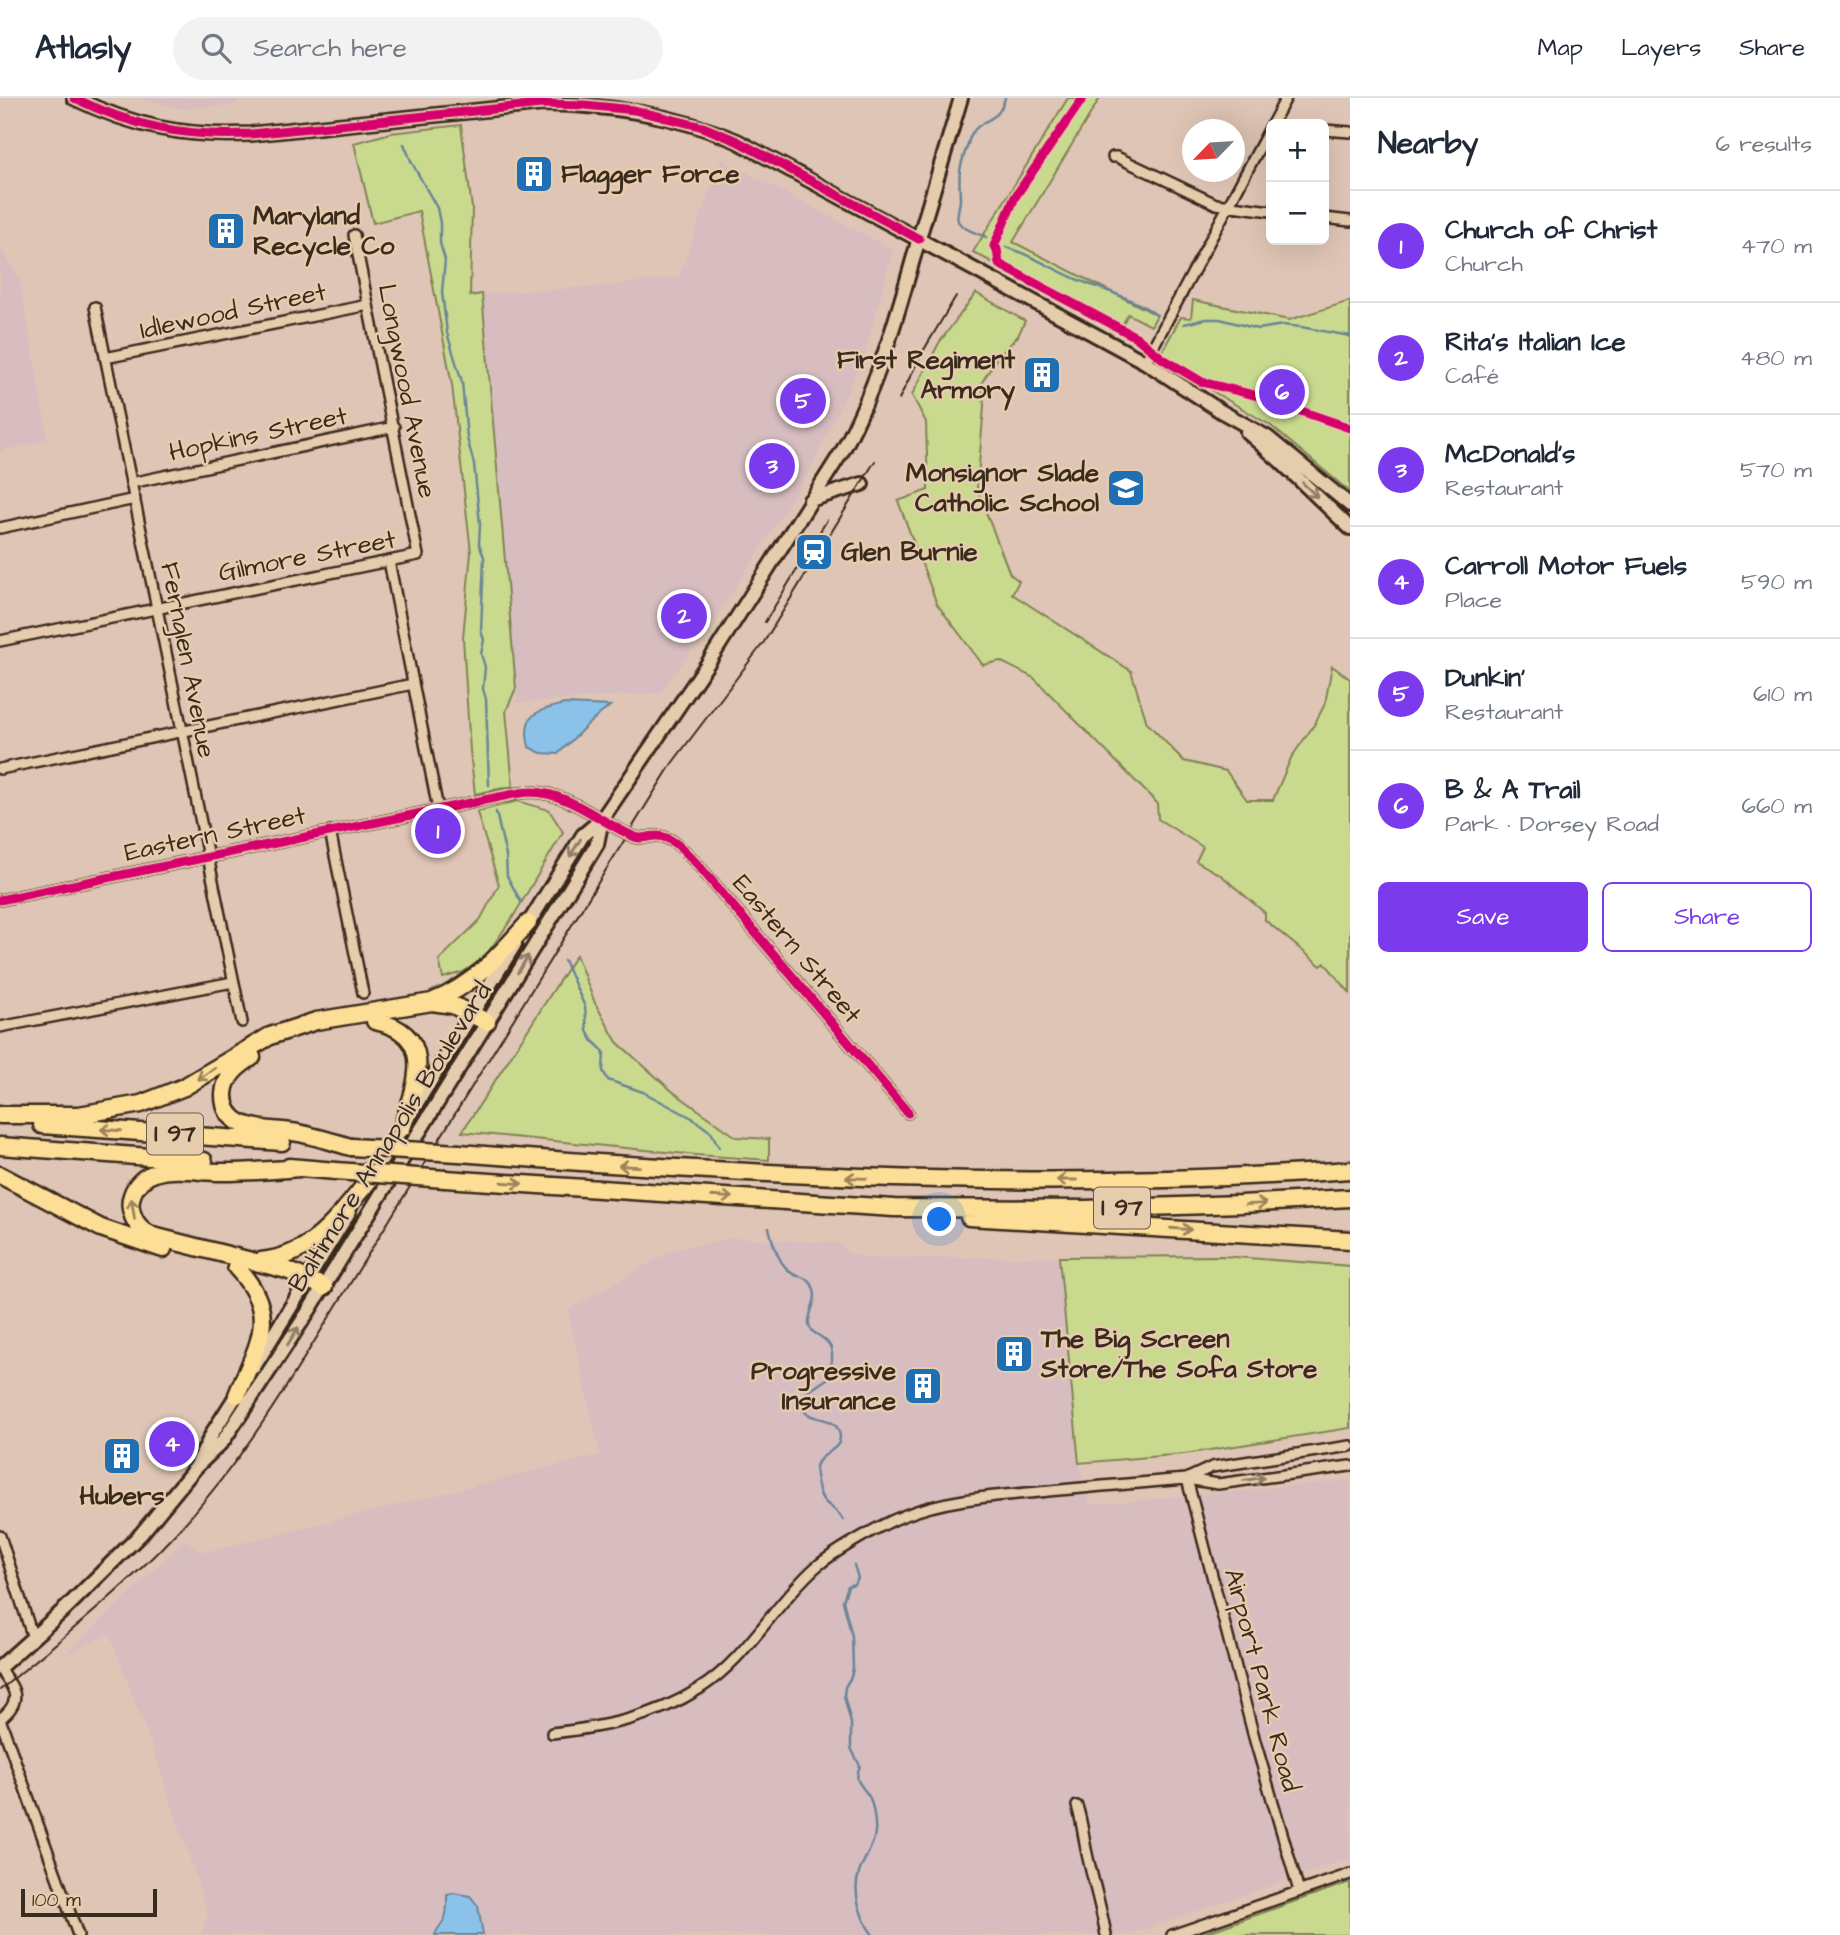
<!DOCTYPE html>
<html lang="en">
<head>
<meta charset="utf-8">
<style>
  :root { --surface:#fff; --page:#f2f2f3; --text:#1f2937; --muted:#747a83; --line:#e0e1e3; --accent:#7c3aed }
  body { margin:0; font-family:"Architects Daughter",sans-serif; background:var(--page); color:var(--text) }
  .controls { position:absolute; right:21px; top:21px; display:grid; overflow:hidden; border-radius:10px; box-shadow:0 7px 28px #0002 }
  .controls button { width:63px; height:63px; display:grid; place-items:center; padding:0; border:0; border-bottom:2px solid var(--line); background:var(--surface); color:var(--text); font:35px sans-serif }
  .compass { position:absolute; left:1182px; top:21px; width:63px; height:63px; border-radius:50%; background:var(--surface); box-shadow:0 7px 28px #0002; rotate:245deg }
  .scale { position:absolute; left:21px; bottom:18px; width:136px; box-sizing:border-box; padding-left:7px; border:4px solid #3b2a1e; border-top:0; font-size:19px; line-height:24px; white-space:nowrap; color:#3b2a1e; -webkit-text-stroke:5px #e5ccad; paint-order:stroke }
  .you { position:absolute; left:940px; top:1122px; width:24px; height:24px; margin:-18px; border:5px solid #fff; border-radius:50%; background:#1a73e8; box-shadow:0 0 0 10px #1a73e833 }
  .badge { display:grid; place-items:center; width:46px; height:46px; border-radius:50%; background:var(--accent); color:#fff; font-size:23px; font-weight:700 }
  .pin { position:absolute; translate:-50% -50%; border:4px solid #fff; box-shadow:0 2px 7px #0006 }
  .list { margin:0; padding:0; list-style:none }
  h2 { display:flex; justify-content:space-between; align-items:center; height:91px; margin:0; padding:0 28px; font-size:30px }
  h2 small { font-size:23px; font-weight:400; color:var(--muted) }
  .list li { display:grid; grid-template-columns:46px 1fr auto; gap:21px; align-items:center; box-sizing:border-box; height:112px; padding:0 28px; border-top:2px solid var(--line) }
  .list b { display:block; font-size:26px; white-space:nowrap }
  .list p { margin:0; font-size:23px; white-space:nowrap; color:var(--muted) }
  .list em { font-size:23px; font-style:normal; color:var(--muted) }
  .actions { display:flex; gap:14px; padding:21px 28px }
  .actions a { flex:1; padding:16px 0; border:2px solid var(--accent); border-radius:10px; text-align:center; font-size:24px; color:var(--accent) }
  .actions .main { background:var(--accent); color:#fff }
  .icon { flex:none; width:38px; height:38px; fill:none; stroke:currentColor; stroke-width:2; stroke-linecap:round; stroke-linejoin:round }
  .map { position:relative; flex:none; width:1350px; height:1837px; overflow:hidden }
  header { display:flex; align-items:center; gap:42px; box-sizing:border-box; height:98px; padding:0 35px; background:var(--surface); border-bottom:2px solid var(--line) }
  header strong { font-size:33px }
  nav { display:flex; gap:38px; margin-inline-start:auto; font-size:24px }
  .search { width:490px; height:63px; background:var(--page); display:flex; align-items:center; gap:18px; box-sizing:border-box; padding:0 24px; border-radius:38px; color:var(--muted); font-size:26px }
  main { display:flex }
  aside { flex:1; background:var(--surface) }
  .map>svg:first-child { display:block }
  .built { fill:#d7bdbf }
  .green { fill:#c9da8e; stroke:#828256; stroke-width:2 }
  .water { fill:#8bc2e9; stroke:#6b8598; stroke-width:2 }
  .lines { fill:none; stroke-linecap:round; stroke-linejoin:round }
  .stream { stroke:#6b8598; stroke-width:2.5 }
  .street-casing { stroke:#3b2a1e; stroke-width:14 }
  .secondary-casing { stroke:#3b2a1e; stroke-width:18 }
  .highway-casing { stroke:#3b2a1e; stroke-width:21 }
  .street { stroke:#e5ccad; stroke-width:9 }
  .secondary { stroke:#e5ccad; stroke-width:12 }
  .highway { stroke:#fcde96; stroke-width:16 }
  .tram { stroke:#3b2a1e; stroke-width:2 }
  .highway-bridge-casing { stroke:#3b2a1e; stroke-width:21; stroke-linecap:butt }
  .highway-bridge { stroke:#fcde96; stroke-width:16 }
  .cycleway-casing { stroke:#e5ccad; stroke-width:13 }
  .cycleway { stroke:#d6006c; stroke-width:9 }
  .oneway { stroke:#907b66 }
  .oneway2 { stroke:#9c845a }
  .labels { text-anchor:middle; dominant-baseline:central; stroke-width:5; stroke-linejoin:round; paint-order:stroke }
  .shield { fill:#e5ccad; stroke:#6e5b49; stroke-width:2 }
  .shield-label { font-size:24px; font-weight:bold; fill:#3b2a1e }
  .poi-label { font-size:26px; font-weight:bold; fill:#3b2a1e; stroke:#e5ccad; text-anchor:start }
  .street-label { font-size:26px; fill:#3b2a1e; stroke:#e5ccad }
</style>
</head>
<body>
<header>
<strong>Atlasly</strong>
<div class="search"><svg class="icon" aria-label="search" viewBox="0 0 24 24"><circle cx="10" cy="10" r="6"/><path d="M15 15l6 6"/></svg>Search here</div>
<nav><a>Map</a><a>Layers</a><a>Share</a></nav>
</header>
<main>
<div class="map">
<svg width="1350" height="1837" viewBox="0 0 1350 1837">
  <rect width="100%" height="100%" fill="#dfc5b5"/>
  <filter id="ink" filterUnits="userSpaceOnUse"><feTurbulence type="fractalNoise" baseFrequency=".0143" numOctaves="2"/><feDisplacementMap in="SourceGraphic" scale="14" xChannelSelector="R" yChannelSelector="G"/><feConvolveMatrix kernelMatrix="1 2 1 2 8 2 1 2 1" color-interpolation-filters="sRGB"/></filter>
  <g filter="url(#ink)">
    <path class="built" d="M140,0H237L236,7L183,11Z
      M721,61L893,152L864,259L809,374L718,517L660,595L517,605L482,196L605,188L679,179Z
      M0,149L20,183L48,342L0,353Z
      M734,1140L841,1145L846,1154L865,1160L1059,1159L1079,1365L1090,1407L1350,1382V1760L1127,1837H201L208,1815L153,1651L109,1535L65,1557L186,1441L202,1455L600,1357L568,1212L672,1152Z"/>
    <path class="green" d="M1068,0H1100L1013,144L1157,217L1151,228L1128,216L1119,233L973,154Z
      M461,27L472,110L470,198L482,196L516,590L506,613L513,688L475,696L470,653L463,540L471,454L452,287L419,113L373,125L354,45L391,35Z
      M976,195L1025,223L1018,238L997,260L982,284L984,308L977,391L1010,476L1019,483L1012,496L1131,573L1147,625L1184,663L1226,673L1247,702H1273L1291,660L1314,627L1325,606L1332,568L1350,581V895L1325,865L1321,868L1265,822V815L1222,778L1196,763L1203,749L1158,721L1157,705L1034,580L1000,563L983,567L937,506L898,403L928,392L926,324L912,297L939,245Z
      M1193,202L1289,222L1350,203V394L1270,327L1158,261L1181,219L1191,220Z
      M517,703L549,712L563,734L513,819L484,860L463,874L443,880L439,862L480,822L499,787L477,714Z
      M576,857L595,905L617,944L672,993L736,1039L769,1041V1062L697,1057L462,1034Z
      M1222,1158L1350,1168V1330L1184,1356L1079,1365L1059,1159Z
      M1350,1784V1837H1199Z"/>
    <path class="water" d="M564,606L610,608L587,627L558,656L541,655L529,649C521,616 536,613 564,606Z
      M454,1795L470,1798L478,1808L483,1837H435C437,1830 441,1828 444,1822C448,1814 447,1806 447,1797Z"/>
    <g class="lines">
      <path class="stream" d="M404,46L412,65L437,110L440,125V145L445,162L442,194L447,235L462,284L467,340L474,366L480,426L479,446L484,459L481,533L484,542L481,556L485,569L483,591L486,601L489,687
        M986,139C978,136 962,131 958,123C956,116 960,108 960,101C959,76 958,73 967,49C969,44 969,38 973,34C983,19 999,25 1005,0
        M1006,149C1032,157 1056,173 1081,183C1104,192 1138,202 1156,217
        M1184,226L1206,221H1220L1258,231L1283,227L1301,229L1350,238
        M496,714L506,758L507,778L521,804
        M564,862L585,909L587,933L592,942L604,954L603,973L608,982L643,994L692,1020L711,1034L719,1049
        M769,1130C773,1146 779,1169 795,1177C800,1179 806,1179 810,1184C822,1200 808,1211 809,1226C810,1243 845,1233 827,1281L806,1295L800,1304C804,1327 833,1314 839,1334C846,1356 811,1353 816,1377C817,1384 820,1398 824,1403C831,1410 838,1412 843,1422
        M854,1467L858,1480L854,1486L848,1488L843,1503L852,1538L853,1570L851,1579L845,1589L844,1598L851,1625V1650L860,1668C853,1683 861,1686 868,1697C873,1703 876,1726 875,1734C874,1750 863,1761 859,1775C852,1794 861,1822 873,1837"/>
      <defs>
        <path id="street" d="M1272,26L1286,0
          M1324,32L1350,34
          M1113,59H1117L1216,106L1271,113
          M1324,120L1350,123
          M95,209L242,924
          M105,260L368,207
          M1145,264L1271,28
          M131,385L394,329
          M0,430L135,401
          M389,463L438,711
          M0,543L418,457L354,137
          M0,671L413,586
          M330,733L363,895
          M0,802L499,699C510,697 521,694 532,694C570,695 601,725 635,739C642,742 648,738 656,738C673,737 688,757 699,768L908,1015
          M0,929L233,884
          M1188,1380L1212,1369L1350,1348
          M1187,1381L1255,1643L1299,1793
          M0,1438L33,1540
          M0,1572C16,1592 23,1603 0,1621
          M0,1621L78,1837
          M552,1635C604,1629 653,1620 699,1591C747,1561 774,1506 816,1469C835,1453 880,1427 903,1418C945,1401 994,1398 1039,1394C1088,1389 1137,1385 1187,1381L1218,1386L1350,1368
          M1077,1708C1082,1723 1083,1736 1086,1751C1092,1780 1101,1808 1106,1837
          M1172,1837L1350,1776"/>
        <path id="secondary" d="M74,0C134,29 184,39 251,36L542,6C610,7 673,16 737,43L1145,264L1222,314L1267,339L1350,407
          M1247,334L1279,362L1350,430
          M810,402L862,386
          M525,831L583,737L602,721L708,565L843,352C879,285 899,212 919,140C933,93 947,46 961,0
          M370,1081L515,846
          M254,1269L349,1114
          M196,1369L213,1334L241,1290
          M0,1569L66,1510L141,1436L196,1369L223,1343L308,1214L572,787L597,746L602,721"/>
        <path id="highway" d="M434,903C475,886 499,857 528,825
          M375,923C438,936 416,988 402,1030
          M252,959C238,968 225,978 224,996C223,1036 271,1030 298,1035C315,1038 333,1044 351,1049
          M0,1017H79L141,1006L184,989L270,938L316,923L432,904L453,907L487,924
          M42,1027L282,1044
          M0,1048L204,1063
          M459,1055C755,1078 1053,1094 1350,1072
          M289,1069L336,1073
          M299,1070C274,1072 249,1074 223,1074C197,1075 154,1062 136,1089C131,1097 129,1106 132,1115C135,1126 142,1133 153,1138L287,1172L324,1189
          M0,1077L101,1130L163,1151
          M445,1081L894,1110L1085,1111L1241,1106L1350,1100
          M969,1119L1350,1142
          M261,1163C315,1157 338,1119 370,1081
          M236,1169C281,1217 258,1245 237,1297"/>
      </defs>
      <use href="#street" class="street-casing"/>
      <use href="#secondary" class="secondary-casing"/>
      <use href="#highway" class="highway-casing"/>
      <use href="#street" class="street"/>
      <use href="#secondary" class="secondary"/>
      <use href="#highway" class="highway"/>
      <path class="tram" d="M899,301L922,255L956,198
        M765,524L827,422
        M0,1592C60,1542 122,1493 175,1436C222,1386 260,1331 296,1273L656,691L673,664L764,544L875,363"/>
      <defs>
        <path id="highway-bridge" d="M351,1049L459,1055
          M336,1073L445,1081"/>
      </defs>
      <use href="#highway-bridge" class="highway-bridge-casing"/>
      <use href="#highway-bridge" class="highway-bridge"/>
      <defs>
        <path id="cycleway" d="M74,0C134,29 184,39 251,36L542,6L585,7L634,12L703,29L737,43L919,141
          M1083,0L1015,99L994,148L997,151L999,166L1136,239L1163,261L1202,284L1258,298L1350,330
          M0,802L499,699C510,697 521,694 532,694C570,695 601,725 635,739C642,742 648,738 656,738C673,737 688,757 699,768L908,1015"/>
      </defs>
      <use href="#cycleway" class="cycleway-casing"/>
      <use href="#cycleway" class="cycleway"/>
    </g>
    <defs><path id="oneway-shaft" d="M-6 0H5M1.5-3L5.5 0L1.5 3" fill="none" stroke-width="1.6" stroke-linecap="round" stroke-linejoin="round" transform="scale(1.75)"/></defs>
    <g class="oneway">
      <use href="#oneway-shaft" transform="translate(1310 392) rotate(44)"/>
      <use href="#oneway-shaft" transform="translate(575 750) rotate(122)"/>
      <use href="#oneway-shaft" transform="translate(523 866) rotate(-58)"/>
      <use href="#oneway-shaft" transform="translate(293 1238) rotate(-58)"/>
      <use href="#oneway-shaft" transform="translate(1254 1381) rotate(-8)"/>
    </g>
    <g class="oneway2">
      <use href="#oneway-shaft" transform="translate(206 976) rotate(148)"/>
      <use href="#oneway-shaft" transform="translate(111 1032) rotate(-176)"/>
      <use href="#oneway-shaft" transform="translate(629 1068) rotate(-177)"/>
      <use href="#oneway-shaft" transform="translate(856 1080) rotate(-178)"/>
      <use href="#oneway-shaft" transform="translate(1067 1082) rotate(180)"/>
      <use href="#oneway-shaft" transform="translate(512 1085) rotate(4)"/>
      <use href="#oneway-shaft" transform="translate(722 1099) rotate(4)"/>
      <use href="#oneway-shaft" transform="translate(1256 1106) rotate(-3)"/>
      <use href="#oneway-shaft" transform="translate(133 1111) rotate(-99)"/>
      <use href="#oneway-shaft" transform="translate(1181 1131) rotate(4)"/>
    </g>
  </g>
  <defs>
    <symbol id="building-square" viewBox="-11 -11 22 22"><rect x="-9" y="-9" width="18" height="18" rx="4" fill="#1f6fb2" stroke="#e5ccad"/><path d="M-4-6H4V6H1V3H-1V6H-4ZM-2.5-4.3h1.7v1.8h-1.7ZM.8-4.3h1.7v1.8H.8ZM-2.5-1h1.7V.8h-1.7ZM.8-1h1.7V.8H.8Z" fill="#fff"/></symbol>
    <symbol id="school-square" viewBox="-11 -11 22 22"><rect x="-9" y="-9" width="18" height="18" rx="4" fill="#1f6fb2" stroke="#e5ccad"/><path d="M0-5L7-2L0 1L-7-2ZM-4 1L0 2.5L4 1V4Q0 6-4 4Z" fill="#fff"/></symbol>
    <symbol id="station-square" viewBox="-11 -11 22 22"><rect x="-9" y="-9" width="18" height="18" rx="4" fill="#1f6fb2" stroke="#e5ccad"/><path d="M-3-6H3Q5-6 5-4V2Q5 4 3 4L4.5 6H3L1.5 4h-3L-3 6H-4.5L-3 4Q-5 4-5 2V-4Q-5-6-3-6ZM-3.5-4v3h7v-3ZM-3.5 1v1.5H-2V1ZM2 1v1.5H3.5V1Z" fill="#fff"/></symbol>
  </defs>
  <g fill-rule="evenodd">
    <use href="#building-square" x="512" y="54" width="44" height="44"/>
    <use href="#building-square" x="204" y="111" width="44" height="44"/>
    <use href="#building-square" x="1020" y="255" width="44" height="44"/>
    <use href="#school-square" x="1104" y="368" width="44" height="44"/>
    <use href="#station-square" x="792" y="432" width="44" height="44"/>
    <use href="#building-square" x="992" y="1234" width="44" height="44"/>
    <use href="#building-square" x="901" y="1266" width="44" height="44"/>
    <use href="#building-square" x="100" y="1336" width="44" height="44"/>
  </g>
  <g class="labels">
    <g class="shield">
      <rect x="147" y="1015.5" width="56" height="41" rx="5"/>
      <rect x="1094" y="1089.5" width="56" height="41" rx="5"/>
    </g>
    <g class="shield-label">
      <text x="175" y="1036">I 97</text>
      <text x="1122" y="1110">I 97</text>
    </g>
    <g class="poi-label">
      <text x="561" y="76">Flagger Force</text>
      <text x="253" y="118">Maryland<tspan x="253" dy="30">Recycle Co</tspan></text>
      <text x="1015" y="262" text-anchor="end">First Regiment<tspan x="1015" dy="30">Armory</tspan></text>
      <text x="1099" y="375" text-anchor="end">Monsignor Slade<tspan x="1099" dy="30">Catholic School</tspan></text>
      <text x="841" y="454">Glen Burnie</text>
      <text x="1041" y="1241">The Big Screen<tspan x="1041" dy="30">Store/The Sofa Store</tspan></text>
      <text x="896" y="1273" text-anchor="end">Progressive<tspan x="896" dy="30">Insurance</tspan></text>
      <text x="122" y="1398" text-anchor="middle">Hubers</text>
    </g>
    <g class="street-label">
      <text transform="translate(233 213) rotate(-12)">Idlewood Street</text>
      <text transform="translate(407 293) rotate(79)">Longwood Avenue</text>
      <text transform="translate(258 336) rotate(-12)">Hopkins Street</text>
      <text transform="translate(307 458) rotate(-11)">Gilmore Street</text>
      <text transform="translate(188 562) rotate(79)">Fernglen Avenue</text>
      <text transform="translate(215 736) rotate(-12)">Eastern Street</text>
      <text transform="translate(797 851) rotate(50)">Eastern Street</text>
      <text transform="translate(390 1039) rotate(-58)">Baltimore Annapolis Boulevard</text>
      <text transform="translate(1262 1582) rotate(75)">Airport Park Road</text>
    </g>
  </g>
</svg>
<div class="controls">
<button>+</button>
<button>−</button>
</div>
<svg class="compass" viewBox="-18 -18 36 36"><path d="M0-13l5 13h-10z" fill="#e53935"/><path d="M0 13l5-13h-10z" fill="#747a83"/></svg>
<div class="scale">100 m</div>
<div class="you"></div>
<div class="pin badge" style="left:438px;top:733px">1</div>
<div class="pin badge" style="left:684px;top:518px">2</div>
<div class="pin badge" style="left:772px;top:368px">3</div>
<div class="pin badge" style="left:172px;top:1346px">4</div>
<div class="pin badge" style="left:803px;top:303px">5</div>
<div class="pin badge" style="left:1282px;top:294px">6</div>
</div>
<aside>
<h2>Nearby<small>6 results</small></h2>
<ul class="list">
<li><span class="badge">1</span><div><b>Church of Christ</b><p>Church</p></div><em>470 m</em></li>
<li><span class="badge">2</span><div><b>Rita's Italian Ice</b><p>Café</p></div><em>480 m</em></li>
<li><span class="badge">3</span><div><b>McDonald's</b><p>Restaurant</p></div><em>570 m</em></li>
<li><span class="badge">4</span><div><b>Carroll Motor Fuels</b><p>Place</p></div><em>590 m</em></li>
<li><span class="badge">5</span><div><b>Dunkin'</b><p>Restaurant</p></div><em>610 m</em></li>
<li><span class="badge">6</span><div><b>B &amp; A Trail</b><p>Park · Dorsey Road</p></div><em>660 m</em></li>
</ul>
<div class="actions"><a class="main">Save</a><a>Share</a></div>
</aside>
</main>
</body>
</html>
